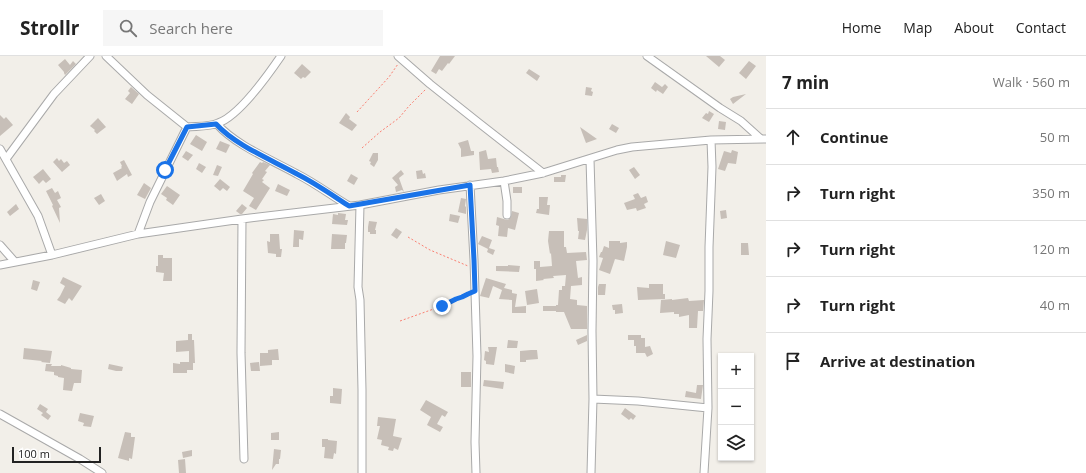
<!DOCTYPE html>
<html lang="en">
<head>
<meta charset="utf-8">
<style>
  :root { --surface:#fff; --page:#f6f6f6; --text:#222; --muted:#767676; --line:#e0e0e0 }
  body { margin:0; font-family:"Open Sans",sans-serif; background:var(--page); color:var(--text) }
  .controls { position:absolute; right:12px; bottom:12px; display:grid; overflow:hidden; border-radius:0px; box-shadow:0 1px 3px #0004 }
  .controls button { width:36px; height:36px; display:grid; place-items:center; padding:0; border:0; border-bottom:1px solid var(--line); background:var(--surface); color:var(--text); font:20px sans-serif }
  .scale { position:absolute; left:12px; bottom:10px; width:89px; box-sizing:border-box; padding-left:4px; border:2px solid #222; border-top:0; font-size:11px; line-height:14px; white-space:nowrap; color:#222; -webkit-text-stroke:3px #fff; paint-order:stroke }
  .stop { position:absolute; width:12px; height:12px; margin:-9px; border:3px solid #1a73e8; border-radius:50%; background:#fff }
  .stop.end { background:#1a73e8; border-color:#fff; box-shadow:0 1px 4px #0008 }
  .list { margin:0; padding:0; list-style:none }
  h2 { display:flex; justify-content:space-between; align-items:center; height:52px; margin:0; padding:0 16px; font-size:17px }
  h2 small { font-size:13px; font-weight:400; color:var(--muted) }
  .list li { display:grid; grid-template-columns:26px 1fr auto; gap:12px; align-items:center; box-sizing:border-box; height:56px; padding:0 16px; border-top:1px solid var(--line) }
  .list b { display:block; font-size:15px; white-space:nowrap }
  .list em { font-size:13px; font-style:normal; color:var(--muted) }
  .icon { flex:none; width:22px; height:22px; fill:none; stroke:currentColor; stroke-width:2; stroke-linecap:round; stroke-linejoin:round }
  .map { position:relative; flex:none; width:766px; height:417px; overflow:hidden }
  header { display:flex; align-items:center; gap:24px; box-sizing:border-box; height:56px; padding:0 20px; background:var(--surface); border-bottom:1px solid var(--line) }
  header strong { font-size:19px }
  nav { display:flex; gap:22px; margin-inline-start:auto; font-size:14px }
  .search { width:280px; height:36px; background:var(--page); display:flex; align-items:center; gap:10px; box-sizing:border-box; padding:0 14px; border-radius:0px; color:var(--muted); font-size:15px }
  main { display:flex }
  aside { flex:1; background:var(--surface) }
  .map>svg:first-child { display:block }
  .building { fill:#c7bfb8 }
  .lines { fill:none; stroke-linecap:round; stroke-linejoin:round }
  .minor-casing { stroke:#a9a9a9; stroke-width:9 }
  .path { stroke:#fa8072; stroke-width:1; stroke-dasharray:2 2; stroke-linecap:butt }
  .minor { stroke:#fff; stroke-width:7 }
  .route { stroke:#1a73e8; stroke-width:5 }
</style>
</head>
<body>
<header>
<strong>Strollr</strong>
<div class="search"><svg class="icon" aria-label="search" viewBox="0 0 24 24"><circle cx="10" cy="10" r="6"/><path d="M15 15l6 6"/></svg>Search here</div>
<nav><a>Home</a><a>Map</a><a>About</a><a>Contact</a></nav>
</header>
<main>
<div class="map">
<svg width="766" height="417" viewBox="0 0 766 417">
  <rect width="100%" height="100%" fill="#f2efe9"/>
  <path class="building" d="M440,0H455L449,8L448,7L442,15L439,13L436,18L431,15Z
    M706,0H720L725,4L719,11Z
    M65,3L70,9L73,5L76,8L65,19L64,17V16L58,9Z
    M749,5L756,10L746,23L739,17Z
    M302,8L311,16L305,22L303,21L301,23L294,17Z
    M529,13L540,20L537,25L526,17Z
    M655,26L662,31L665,28L668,31L663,38L657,34L656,36L651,32Z
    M131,31L139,38L132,48L125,43L130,37L128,35Z
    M586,31L592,32L591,35L593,36L592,40L585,39Z
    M746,38L733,48L730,43L733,41Z
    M709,55L714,58L709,66L702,62L706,57L708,58Z
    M346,57L350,61L349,63L357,69L352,75L339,67Z
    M0,59L4,63L6,61L13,69L0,80Z
    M98,62L106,71L97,78L94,75L95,74L90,70Z
    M719,65L726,66L725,74L718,73Z
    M612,68L619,72L616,77L609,73Z
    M580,71L597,83L586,87Z
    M196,79L207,86L202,95L190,88Z
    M468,84L471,95H474V99L461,101V93L458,87Z
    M220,85L230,89L226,97L216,93Z
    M486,94L488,103L496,102L497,111H498L499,116L492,117L491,113L480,114L479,96Z
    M732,94L738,96L736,108L728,107L725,115L718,113L724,95L731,97Z
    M186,95L193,99L188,105L182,101Z
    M373,97H378V104L374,111L370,108L371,106L369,105Z
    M57,102L59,105L61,103L64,107L67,105L70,109L62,116L53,106Z
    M124,104L132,119L128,121L127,118L117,125L113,117L122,112L121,111L122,110L120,106Z
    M260,106L262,107L263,106L270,109L265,115L267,116L262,123L264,124L262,126L270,132L256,154L249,150L254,142L243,135L253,118L252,117Z
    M199,107L206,111L202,117L196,113Z
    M217,109L222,111L218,120L213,119Z
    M634,111L640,119L635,123L629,114Z
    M43,113L51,123L46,127L43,124L39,128L33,121Z
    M401,114L404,118L399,122L404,136L402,134L396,136L395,131L398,129L392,122Z
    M422,114L423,118L425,117L426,122L417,123L416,115Z
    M351,118L358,122L354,129L347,125Z
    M561,119H566L565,126H554V121H561Z
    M220,123L230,131L227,135L223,132L220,135L214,130Z
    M144,127L151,132L145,143L137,139Z
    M278,128L290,134L287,140L275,135Z
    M167,130L180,139L173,149L166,144L167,142L161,138Z
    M513,131H522V137H513Z
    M52,132L55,137L58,135L61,142L57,144L61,151L59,152L60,167L52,150L53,149L46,135Z
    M638,137L641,142L646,140L648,146L644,148L646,152L637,155L636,152L627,154L624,147L635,143L633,139Z
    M101,138L105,145L99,149L94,142Z
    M539,141H548L547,149H550L549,159L536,157L537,153H539Z
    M461,142L466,143L465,150L466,151V158L458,156Z
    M16,148L19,153L10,160L7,156Z
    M242,148L247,152L242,158H240L236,155Z
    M726,154L727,162L721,163L720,155Z
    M512,155L519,157L515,174L508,172L507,181L498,180L499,170L496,169L497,161L507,164L509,163L511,161Z
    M338,157L346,158L345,164H348L347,169L332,168L333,158L338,159Z
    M450,158L460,160L458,167L449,165Z
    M577,162L587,163V162V174L585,184L578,183L579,175H578Z
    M369,165L377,166L375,174H376V178H370V176H368V171Z
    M396,172L402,176L397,183L391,179Z
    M294,174L304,175L303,184L299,183V191H293Z
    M549,175H564V191H566L567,197L586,196L587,204L576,205L578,222L582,221V229L571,230L570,243L577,244V249L587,250V273H571L564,256H556V255H543V250H556V249H558L559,234H562V230H565L566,219L553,220L554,222L543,223L544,224L536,225V213H534V205H540V211L552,210L551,197L550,198L548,185Z
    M270,178H279L280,193H282L281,201H276V198L268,197L267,185L270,186Z
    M332,178L347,179L346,187H345V193H331Z
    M482,180L492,184L489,192L495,194L493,199L487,196L488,193L478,188Z
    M609,185H620V187L627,186V191L624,205L615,203L610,218L599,214L603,202L599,201L601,196H602L604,190L609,192Z
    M666,185L680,189L676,202L663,199Z
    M741,187H748L749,199H741Z
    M158,199H163V202H172V225H163L164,217L156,216V210H158Z
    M508,209L520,210L519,216L496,215V210H508Z
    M63,221L82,230L72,245L69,242L65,248L57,244L60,240L65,230L60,227Z
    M486,222L506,228L504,232L512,234V237L517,238L515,251L526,250V257H512V244L499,243L502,234L493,230L489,242L480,240Z
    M33,224L40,226L37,235L31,233Z
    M599,228H606L605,239H598V231Z
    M649,228H663V238H665V243L638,244L637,231L649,232Z
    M537,233L539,247L527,249L525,235Z
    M688,242L689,245L704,244L703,255H698L697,272H689V259L679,261V258H674V256L660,257L661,244L672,243V244Z
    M622,248L623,257L615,258V254H613L612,249Z
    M188,278H192V284H194L195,307H193V314H187V317H173V307L180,308V306H189V295L176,296V285L188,284Z
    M587,279V285L578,289L576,284Z
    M628,279H641V282H645V291L650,290L653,298L647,301L645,297H636V290H634V284H628Z
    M508,284L518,285L517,292H507Z
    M488,291H497L494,309L486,308V305L484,304L485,295L489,296Z
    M24,292L52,295L50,307L41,306L42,305L23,303Z
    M278,293L279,304H272V309L260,310V297H268V294Z
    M531,294H537L538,303L526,304V306H520V295Z
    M259,306L260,315H251L250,307Z
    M46,308H52L51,310H61V309L71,312V313L82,314L81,327H74L72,335L63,334L64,322L58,321V320L54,319V316L45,315Z
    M109,308L123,311L122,315H116L108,313Z
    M505,308L515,310L514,318L505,316Z
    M461,316H471V331H461Z
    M484,324L504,326L503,333L483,330Z
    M697,329H703L701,343L685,341L686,335L696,337Z
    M333,332L342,333L341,348L330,347V340H333Z
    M426,344L448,356L445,361L442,359L437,368L443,371L440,376L427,369L431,361L420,354Z
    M40,348L48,353L46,356L51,360L48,364L41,359L43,357L37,353Z
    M625,352L636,360L633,364L631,362L629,364L621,358Z
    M80,357L94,360L91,371L83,370L84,367L78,365Z
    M378,361L396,363L393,380L402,382L398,394L394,392L393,395L388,394L389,391L381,389L382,384L377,383L380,370H377Z
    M125,376L131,377V381H135L132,403L129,402V405L118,402Z
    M279,376V384H271V377Z
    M322,383H328V384L337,385L336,398L334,397L333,403L324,402L325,391H322Z
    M274,393L281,394L280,403H279V408H276L272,414Z
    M192,394V400L183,402L182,396Z
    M185,403L186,417H179L178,404Z"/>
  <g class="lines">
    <defs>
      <path id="minor" d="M106,0L147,39L187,71C197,70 209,71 218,67C239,60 268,19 281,0
        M398,0L430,28L479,67L543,117
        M647,0L720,52L741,65L761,83
        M217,68C235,89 272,104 297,118C315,127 332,140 349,150
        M0,93L38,160L52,199
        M6,103L54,38L90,0
        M590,103L593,205L592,275L593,343L591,417
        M504,125L507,145V159
        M470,129L474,204L477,300L475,386L476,417
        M360,149L358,231L360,244L362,334V417
        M242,163L241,297L244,403
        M138,178L150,146L187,71
        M0,189L15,206
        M0,209L52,199L138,178L242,163L360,149L439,134L504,125L543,117L617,94L632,91L711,84L766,83
        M593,343L638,345L708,352
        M0,358L80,403L102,417
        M704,417L708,352L707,283L709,235V191L712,111L711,84"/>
    </defs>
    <use href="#minor" class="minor-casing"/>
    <path class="path" d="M357,56L389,21L398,8
      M362,92L380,76L399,62L409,50L426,33
      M408,181L430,194L468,210
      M400,265L442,250L456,243L462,241L468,237"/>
    <use href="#minor" class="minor"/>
  </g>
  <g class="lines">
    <path class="route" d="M165,114L187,71L216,68C235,89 272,104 297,118C315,127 332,139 349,150L470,129L474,204L475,235L468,238L462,241L456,243L442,250"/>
  </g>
</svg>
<div class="controls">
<button>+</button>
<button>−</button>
<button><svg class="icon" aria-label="layers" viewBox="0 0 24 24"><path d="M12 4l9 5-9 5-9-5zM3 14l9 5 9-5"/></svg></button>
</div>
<div class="scale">100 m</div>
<div class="stop" style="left:165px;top:114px"></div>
<div class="stop end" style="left:442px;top:250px"></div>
</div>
<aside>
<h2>7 min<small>Walk · 560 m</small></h2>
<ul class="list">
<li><svg class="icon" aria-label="ahead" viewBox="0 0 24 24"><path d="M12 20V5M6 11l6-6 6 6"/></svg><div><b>Continue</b></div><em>50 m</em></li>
<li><svg class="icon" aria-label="right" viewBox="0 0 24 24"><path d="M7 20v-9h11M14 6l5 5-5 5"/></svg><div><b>Turn right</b></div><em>350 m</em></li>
<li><svg class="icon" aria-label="right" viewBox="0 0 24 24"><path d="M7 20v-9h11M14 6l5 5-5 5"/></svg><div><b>Turn right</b></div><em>120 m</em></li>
<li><svg class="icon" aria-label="right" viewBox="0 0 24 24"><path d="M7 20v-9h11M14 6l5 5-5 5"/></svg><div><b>Turn right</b></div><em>40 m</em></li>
<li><svg class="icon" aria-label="arrive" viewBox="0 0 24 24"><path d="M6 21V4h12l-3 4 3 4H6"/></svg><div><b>Arrive at destination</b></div></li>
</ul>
</aside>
</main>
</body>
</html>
